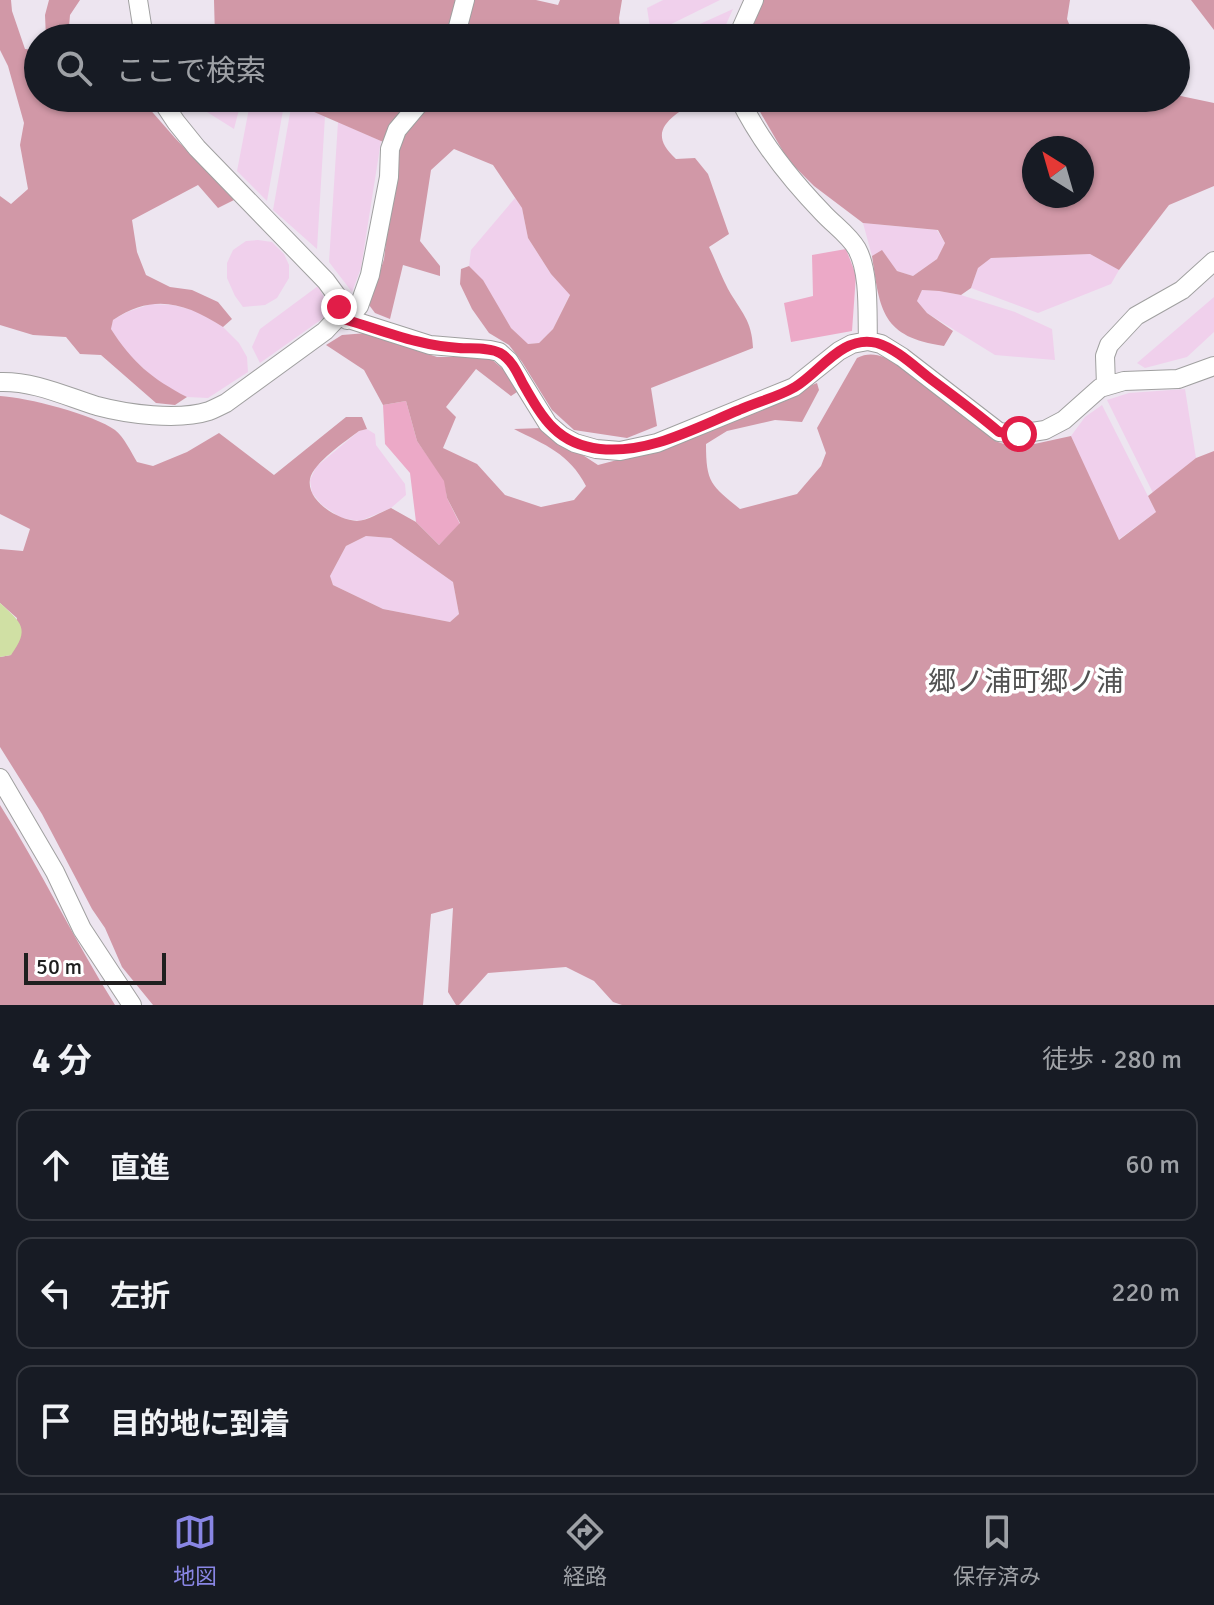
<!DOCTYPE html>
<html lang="ja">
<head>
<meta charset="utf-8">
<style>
  :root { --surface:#171b24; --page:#20242c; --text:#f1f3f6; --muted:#9ea1a6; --line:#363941; --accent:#8986e4 }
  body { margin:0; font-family:Signika,"Noto Sans JP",sans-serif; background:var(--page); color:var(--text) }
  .compass { position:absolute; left:1022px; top:136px; width:72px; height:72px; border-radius:50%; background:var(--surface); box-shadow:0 2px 6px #0004; rotate:323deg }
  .scale { position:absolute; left:24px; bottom:20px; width:142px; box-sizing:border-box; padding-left:8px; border:4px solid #1f1f1f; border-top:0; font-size:22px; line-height:28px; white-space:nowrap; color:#1f1f1f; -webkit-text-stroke:6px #fff; paint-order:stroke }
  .stop { position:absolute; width:24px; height:24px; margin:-18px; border:6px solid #e11d48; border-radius:50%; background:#fff }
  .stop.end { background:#e11d48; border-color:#fff; box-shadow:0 2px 8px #0008 }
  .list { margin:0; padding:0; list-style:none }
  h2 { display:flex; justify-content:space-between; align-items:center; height:104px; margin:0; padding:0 32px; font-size:34px }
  h2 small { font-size:26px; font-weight:400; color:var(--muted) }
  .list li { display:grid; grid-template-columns:52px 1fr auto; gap:24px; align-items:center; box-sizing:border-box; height:112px; margin:0 16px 16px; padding:0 16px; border:2px solid var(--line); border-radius:16px }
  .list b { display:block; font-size:30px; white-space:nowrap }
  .list em { font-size:26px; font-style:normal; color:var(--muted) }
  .icon { flex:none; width:44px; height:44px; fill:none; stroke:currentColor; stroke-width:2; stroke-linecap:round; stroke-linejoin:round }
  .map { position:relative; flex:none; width:1214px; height:1005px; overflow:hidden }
  .search { position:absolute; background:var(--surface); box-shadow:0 2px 6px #0004; left:24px; right:24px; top:24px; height:88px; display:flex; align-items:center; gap:20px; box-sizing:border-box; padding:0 28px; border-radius:44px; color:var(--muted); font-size:30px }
  .sheet { height:488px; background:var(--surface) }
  nav { display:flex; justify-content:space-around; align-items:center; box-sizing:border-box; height:112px; border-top:2px solid var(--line); background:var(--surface); font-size:22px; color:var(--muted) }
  nav a { display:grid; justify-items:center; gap:4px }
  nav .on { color:var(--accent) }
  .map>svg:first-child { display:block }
  .farmland { fill:#f0d0ec }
  .grass { fill:#eca9c7 }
  .forest { fill:#d198a7; fill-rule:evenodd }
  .water { fill:#d0e0a4 }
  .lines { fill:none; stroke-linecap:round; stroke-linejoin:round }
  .minor-casing { stroke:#a0a0a0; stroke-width:20 }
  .minor { stroke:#fff; stroke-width:18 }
  .route { stroke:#e11d48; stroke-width:10 }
  .labels { text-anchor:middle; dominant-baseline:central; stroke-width:7; stroke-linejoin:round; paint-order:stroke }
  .quarter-label { font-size:28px; fill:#525252; stroke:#fff }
</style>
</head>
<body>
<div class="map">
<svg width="1214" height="1005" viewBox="0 0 1214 1005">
  <rect width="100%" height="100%" fill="#ede5f0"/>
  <path class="farmland" d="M663,0H720L651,34L647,8Z
    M733,9L720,38H669Z
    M211,98H242L234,129L207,112Z
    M251,98L285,99L267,201L237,171Z
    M292,102L325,116L317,249L273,210Z
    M338,122L381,141L361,268L352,292L329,262Z
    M515,198L522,208L528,238L551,274L570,294L553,329L539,343L527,344L511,328L483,281L469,266L471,250Z
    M863,223L937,230L945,243L937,259L913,276L897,271L882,251L872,256Z
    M258,240L272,242L284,254L289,265V278L277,298L265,305L243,307L235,296L227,278V263L233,250L246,241Z
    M1090,254L1119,270L1111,284L1038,313L971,288L978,268L990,258Z
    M318,286L329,307L322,319L260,363L252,347L260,329Z
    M922,290L939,291L961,295L1015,312L1052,329L1055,360L995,355L927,313L917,301Z
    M1214,297V332L1187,357L1145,368L1137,363Z
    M151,304L173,305L197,311L223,327L239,343L247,357L248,372L208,398L187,397L160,384L125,351L111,329L113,320L127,312Z
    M1185,389L1196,458L1153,493L1107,400L1129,393Z
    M1102,405L1156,512L1118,540L1071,436L1085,417Z
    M367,429L375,434L376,445L405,484L406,495L391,508L360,521L341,518L322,505L312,493L310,480L316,467L359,431Z
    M366,536L391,538L453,582L459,614L450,622L383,609L333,585L330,576L346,546Z"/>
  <path class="grass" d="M846,249L856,275L852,331L791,342L784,303L813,296L812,255Z
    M406,401L417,441L445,481L447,498L460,524L439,545L416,522L410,473L385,444L383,405Z"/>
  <path class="forest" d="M0,0H11L12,11L25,49L38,50V98H91L116,110L140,98L175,138L234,200L218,208L198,185L132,220L137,252L146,275L170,287L192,290L218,302L232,319L223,327C185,303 154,293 113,320L111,329C132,362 152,379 187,397L175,405L156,403L101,355L80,354L66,337L33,335L0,325V196L11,204L28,189L20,145L24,123L8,66L0,50Z
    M49,0H80L70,15L68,38H46L45,15Z
    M214,0H536L558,5L560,0H622L619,18L621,38H215Z
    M762,0H1070L1067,19L1075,38H749Z
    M1191,0H1214V30Z
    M1176,95L1214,103V186L1169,205L1119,270L1090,254L991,258L978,268L971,288L961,295L939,291L922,290L917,301L927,313L953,331L944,346C882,337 880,311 872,256L882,250L897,271L913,276L937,259L945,243L938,230L863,223L814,186L788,160L752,98H1176ZM1034,148H1082V196H1034Z
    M282,98H347L366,106L398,100L422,110L432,98H699C675,116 643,129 676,159L695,158L708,174L729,234L709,247C716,261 721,276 728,289C741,312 752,320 753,348L651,388L657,426L627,438L574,430L552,410L522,362L509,345L489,333L472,309L460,284L461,269L469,266L483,280L511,328L528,344L539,343L553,329L570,295L551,274L528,238L522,208L493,165L454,149L431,170L420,241L440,266V276L403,265L390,319L375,313L369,305L384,259L397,148Z
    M367,333L437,357H489L504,370L520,390L511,396L476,369L446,407L456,417L443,448L477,464L505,495L541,507L574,500L586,486C569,453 545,445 514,429L541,428L598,465L671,446L721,422L817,383L819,390L802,422L775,420L727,431L706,444C706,483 711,485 740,509L797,494L821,466L826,453L817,428L857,358C872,350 885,357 898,364L995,441L1016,448L1071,436L1119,540L1156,512L1148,496L1196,458L1214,451V1005H622L613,1002L594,981L566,967L488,973L459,1005H456L448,992L453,908L431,914L423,1005H153L122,967L105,928L92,909L42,814L0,747V657L11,655L17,618L0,603V549L23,551L30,529L0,514V396C26,397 95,415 115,430C124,437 131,452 137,462L153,466L187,452L219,433L274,475L346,417H362L367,429L359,431C346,441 313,463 310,479C306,501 338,520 357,521C367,521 381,512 391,508L416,522L439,545L460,523L447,498L444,481L417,441L406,401L383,405L364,370L326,345L342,335ZM366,536L391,538L453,582L459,614L450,622L383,609L333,585L330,576L346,546Z
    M0,805C41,870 74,940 115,1005H0Z"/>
  <path class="water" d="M0,603C22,623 30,629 11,655L0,657Z"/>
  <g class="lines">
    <defs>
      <path id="minor" d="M138,0L144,38
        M455,38L465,0
        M737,38L754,0
        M739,98C760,141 790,179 823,213C834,225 849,235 857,249C870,273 867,314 868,341
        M339,316L430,345L490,350L499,352L509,361L548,424L562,436L575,443L596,449L620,451L657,443L794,387L839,351L852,344L868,341L881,344L902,357L999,432L1019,434L1045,430L1064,420L1100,388L1124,381L1178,379L1214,366
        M347,320L359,306L370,275L389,177L390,149L397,130L424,98
        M0,382C34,381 65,396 97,406C127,414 178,421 209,411C214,409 220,406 226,403L325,331L339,316L337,296L326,281L197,148L176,122L160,98
        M1106,386L1105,356L1109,345L1136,316L1182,290L1214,261
        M0,778L55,872L82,929L132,1005"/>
    </defs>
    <use href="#minor" class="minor-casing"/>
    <use href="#minor" class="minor"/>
  </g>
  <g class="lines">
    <path class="route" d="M339,307V316L347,320C384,331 420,346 459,348C471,349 489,347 500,353C511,359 517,372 522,382C542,417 556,444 600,449C649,454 695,428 739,410C757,402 778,397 795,387C820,372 843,334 877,343C897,349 916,368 932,380C955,397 978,414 999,432L1019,434"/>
  </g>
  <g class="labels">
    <g class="quarter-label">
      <text x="1026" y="682">郷ノ浦町郷ノ浦</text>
    </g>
  </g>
</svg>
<svg class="compass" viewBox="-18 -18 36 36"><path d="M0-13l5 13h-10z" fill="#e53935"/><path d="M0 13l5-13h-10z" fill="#9ea1a6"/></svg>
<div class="scale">50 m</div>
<div class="stop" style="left:1019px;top:434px"></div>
<div class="stop end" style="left:339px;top:307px"></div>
<div class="search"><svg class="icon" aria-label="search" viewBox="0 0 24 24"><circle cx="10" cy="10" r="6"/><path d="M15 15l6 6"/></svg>ここで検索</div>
</div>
<section class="sheet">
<h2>4 分<small>徒歩 · 280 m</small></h2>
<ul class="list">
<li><svg class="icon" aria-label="ahead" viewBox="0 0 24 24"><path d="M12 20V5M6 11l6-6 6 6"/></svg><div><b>直進</b></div><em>60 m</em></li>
<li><svg class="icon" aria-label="left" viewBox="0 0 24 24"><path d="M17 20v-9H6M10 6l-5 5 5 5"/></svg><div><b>左折</b></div><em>220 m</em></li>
<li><svg class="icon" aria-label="arrive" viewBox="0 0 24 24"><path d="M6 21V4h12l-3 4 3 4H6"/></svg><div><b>目的地に到着</b></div></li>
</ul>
</section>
<nav>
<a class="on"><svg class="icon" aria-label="map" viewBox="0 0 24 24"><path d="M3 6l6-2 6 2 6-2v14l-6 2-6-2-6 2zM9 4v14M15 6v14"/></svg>地図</a>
<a><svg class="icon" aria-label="directions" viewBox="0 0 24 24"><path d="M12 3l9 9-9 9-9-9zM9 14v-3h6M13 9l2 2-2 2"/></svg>経路</a>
<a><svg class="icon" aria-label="saved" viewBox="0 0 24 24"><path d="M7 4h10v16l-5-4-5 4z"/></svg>保存済み</a>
</nav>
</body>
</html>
